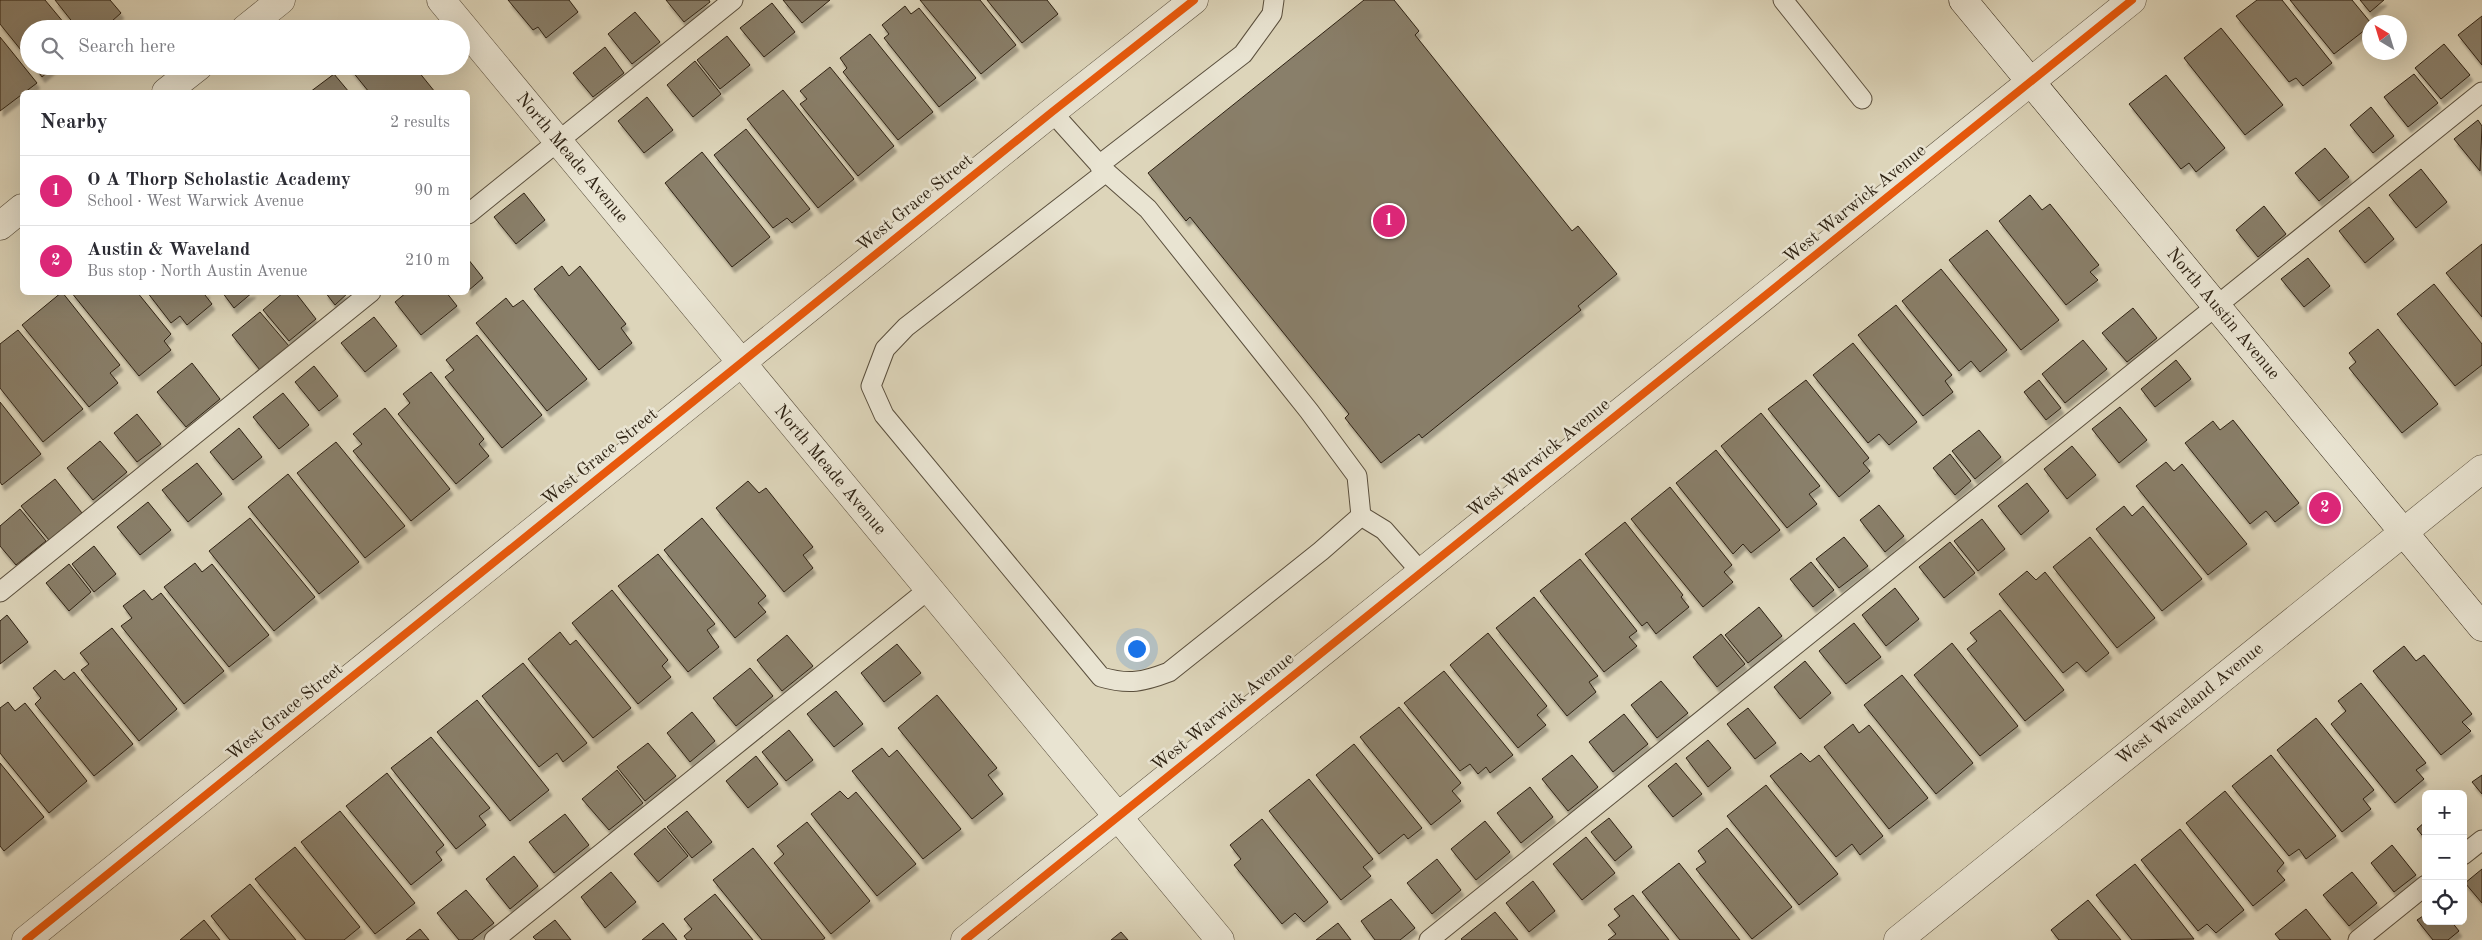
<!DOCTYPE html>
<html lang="en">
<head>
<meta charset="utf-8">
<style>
  :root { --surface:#fff; --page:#f7f7f7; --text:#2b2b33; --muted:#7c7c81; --line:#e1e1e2; --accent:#db2777 }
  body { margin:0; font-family:"Old Standard TT",serif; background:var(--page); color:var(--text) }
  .controls { position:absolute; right:15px; bottom:15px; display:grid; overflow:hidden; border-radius:8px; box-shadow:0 5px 20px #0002 }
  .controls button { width:45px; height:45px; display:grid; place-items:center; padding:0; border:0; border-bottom:1px solid var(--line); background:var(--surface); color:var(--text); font:25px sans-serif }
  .compass { position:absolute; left:2362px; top:15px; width:45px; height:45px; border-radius:50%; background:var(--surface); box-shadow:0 5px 20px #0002; rotate:322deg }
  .you { position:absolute; left:1136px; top:648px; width:18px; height:18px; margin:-12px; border:4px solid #fff; border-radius:50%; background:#1a73e8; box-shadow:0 0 0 8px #1a73e833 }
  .badge { display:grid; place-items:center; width:32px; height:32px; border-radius:50%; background:var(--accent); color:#fff; font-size:16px; font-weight:700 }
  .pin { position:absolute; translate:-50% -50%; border:2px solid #fff; box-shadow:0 1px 5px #0006 }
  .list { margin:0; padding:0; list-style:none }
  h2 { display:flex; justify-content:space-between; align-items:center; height:65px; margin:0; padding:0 20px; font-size:21px }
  h2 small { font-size:16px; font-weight:400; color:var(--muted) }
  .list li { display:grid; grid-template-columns:32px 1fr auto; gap:15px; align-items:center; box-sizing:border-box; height:70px; padding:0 20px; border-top:1px solid var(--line) }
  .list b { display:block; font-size:19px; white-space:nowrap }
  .list p { margin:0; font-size:16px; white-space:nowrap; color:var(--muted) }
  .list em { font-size:16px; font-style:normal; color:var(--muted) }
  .icon { flex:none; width:28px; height:28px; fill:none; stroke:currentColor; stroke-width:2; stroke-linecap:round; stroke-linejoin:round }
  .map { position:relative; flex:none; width:2482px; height:940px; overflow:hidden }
  .search { position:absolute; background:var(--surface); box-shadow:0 5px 20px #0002; left:20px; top:20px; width:450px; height:55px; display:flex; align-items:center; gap:12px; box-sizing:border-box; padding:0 18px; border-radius:28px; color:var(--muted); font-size:19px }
  .panel { position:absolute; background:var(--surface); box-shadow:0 5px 20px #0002; left:20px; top:90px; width:450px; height:205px; border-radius:8px }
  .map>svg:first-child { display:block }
  .building { fill:#897f6a; stroke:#2e2213; filter:url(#shadow) }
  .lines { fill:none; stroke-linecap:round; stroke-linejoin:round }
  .lane-casing { stroke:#5a4f3d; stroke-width:21 }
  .street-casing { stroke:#5a4f3d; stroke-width:29 }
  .secondary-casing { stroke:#2e2213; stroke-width:29 }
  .lane { stroke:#e9e4d2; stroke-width:19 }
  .street { stroke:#e9e4d2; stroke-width:28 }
  .secondary { stroke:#e9e4d2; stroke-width:28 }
  .cycleway-casing { stroke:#e9e4d2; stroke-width:11 }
  .cycleway { stroke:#e8590c; stroke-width:8 }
  .labels { text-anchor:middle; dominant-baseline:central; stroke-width:5; stroke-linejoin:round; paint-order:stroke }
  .street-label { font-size:18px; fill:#2e2213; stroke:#e9e4d2 }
</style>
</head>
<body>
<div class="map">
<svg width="2482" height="940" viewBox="0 0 2482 940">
  <defs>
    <filter id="shadow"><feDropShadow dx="3" dy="5.5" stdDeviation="1" flood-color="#0004"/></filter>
  </defs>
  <rect width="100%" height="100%" fill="#ddd5ba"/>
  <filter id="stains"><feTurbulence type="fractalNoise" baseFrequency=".004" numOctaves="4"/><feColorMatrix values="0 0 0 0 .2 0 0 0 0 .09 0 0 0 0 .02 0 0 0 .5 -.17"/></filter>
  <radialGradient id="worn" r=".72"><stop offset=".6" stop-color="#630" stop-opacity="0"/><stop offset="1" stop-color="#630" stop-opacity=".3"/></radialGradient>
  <path class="building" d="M0,0H45L69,29H29V60L0,24Z
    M55,0H110L121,13L103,29H78Z
    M508,0H569L578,12L546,38L538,27L533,30Z
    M666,0H709L710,2L684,22Z
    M783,0H830L802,23Z
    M920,0H980L1016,45L981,74Z
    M987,0H1047L1058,14L1022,43Z
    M1364,0H1394L1419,31L1415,35L1572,231L1578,226L1617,274L1578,306L1581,310L1422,438L1419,434L1381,463L1345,418L1349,414L1190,217L1186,221L1148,173Z
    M2257,0H2282L2332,63L2303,86L2296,78L2289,82L2236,16Z
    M2290,0H2352L2370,22V26L2334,54Z
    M2360,0H2384L2370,12Z
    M772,3L795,32L764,57L740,28Z
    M905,6L911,14L919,8L976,78L939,107L884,38L889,34L882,25Z
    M635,12L660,42L632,64L608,34Z
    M2482,16V65L2458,35Z
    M2221,28L2283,105L2245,135L2184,58Z
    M870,34L933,112L898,140L843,72L847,68L840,58Z
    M727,36L750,65L720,89L697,60Z
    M0,37L37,83L0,111Z
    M2444,44L2470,75L2441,99L2415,68Z
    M605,47L624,73L593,97L573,73Z
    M695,61L721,94L693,117L667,85Z
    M34,66H55L42,77Z
    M348,66H414L435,92H369Z
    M830,67L894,146L858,176L800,104L807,99L800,91Z
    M334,74L349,92H310Z
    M2414,74L2438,103L2408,127L2384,97Z
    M2166,75L2225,148L2196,172L2189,163L2181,169L2129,104Z
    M783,90L854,179L818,208L747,119Z
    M647,97L673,130L644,153L618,121Z
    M2371,107L2394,136L2373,153L2350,125Z
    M2478,120L2482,126L2480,171L2454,139Z
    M746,129L810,209L792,223L787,218L773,228L714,155Z
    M2325,148L2349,177L2319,201L2295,173Z
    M702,152L770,237L732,267L665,183Z
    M2421,169L2447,202L2416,228L2389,195Z
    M524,193L545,220L516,244L494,217Z
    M2030,195L2042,210L2050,204L2099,265L2090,272L2098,280L2066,305L1999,221Z
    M2264,206L2286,234L2258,257L2236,230Z
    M2369,207L2394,239L2365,263L2339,231Z
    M1987,230L2059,320L2021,350L1949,260Z
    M2482,244V317L2446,273Z
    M2308,258L2330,286L2304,307L2281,279Z
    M468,259L483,278L468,291Z
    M562,266L569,276L580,266L626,324L621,328L632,343L599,370L534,289Z
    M1941,269L2007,350L1980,372L1971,361L1959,371L1902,301Z
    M2434,284L2482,344V365L2455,386L2397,314Z
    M62,292L120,365L110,373L118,383L89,407L22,325Z
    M71,292H137L171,334L164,341L171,350L139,376Z
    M147,292H207L205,295L212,304L187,325L180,316L171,323Z
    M222,292H253L234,308Z
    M284,292H295L316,319L289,341L263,310Z
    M325,292H349L335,305Z
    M407,292H446L457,306L421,335L395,302Z
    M506,298L513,307L523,300L587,379L547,411L476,323Z
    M1896,305L1952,375L1945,381L1953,392L1923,416L1858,335Z
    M2133,308L2157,338L2127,362L2102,333Z
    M260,312L289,346L260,370L232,335Z
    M374,317L397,346L365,372L341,343Z
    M2378,329L2438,404L2402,433L2349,368L2356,362L2349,353Z
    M18,330L83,409L43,442L0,388V344Z
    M477,335L542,415L502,448L445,377L454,370L446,360Z
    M2083,340L2107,369L2065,403L2042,374Z
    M1853,343L1917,422L1889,445L1879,434L1868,443L1813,375Z
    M2176,360L2191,379L2155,407L2141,389Z
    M192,363L220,399L186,427L157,392Z
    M314,366L338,396L319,411L295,382Z
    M431,372L484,439L479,444L489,456L456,484L398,414L410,403L403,394Z
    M1806,380L1869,458L1863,463L1870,471L1839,497L1768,409Z
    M2039,380L2061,408L2046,420L2024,392Z
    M283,393L309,425L279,449L253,417Z
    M0,402L41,454L2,485L0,482Z
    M2120,407L2147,440L2119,463L2092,429Z
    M385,408L450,489L411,521L353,451L362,444L353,434Z
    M1761,413L1820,486L1809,494L1817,504L1787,528L1721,446Z
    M137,414L161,444L137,462L114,433Z
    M2233,420L2299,503L2275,522L2266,511L2250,524L2185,443L2213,421L2220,430Z
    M239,428L262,457L233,480L210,452Z
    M1979,430L2001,457L1975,479L1952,451Z
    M100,441L127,472L93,500L67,468Z
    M336,442L405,526L365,558L297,473Z
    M2072,446L2096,475L2067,499L2044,469Z
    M1716,450L1780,530L1751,553L1743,544L1733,554L1676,483Z
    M1950,454L1971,481L1955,495L1933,468Z
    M2166,462L2174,471L2182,464L2247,544L2208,575L2136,486Z
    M197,463L222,494L188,522L162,490Z
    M288,474L359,562L319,594L248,507Z
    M55,479L82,513L49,540L21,506Z
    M748,481L759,493L766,488L813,547L803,555L813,568L784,592L716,508Z
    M2027,483L2049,511L2021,535L1998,506Z
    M1670,487L1732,565L1724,572L1733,582L1703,607L1631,519Z
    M148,502L171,530L140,555L117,527Z
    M1879,505L1904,536L1885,552L1860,520Z
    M2124,506L2132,516L2143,506L2202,579L2162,611L2096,529Z
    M20,509L46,541L16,565L0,546V526Z
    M250,518L315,597L274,631L209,551Z
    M702,518L766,596L758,603L766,612L735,638L664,550Z
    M1982,519L2005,549L1978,571L1954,541Z
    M1625,522L1683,595L1681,597L1689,607L1656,634L1647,622L1642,626L1585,554Z
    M1844,537L1868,566L1839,588L1816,559Z
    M2090,537L2155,618L2117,648L2053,567Z
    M1950,542L1975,573L1944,598L1919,567Z
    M94,546L116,574L94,592L72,564Z
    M658,554L715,624L707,630L719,647L688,672L618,586Z
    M1580,559L1637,631L1629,637L1637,646L1604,672L1540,591Z
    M1811,562L1834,590L1813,607L1790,579Z
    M195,563L202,572L212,564L269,635L229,667L164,587Z
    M69,564L91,592L69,611L46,583Z
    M2027,571L2036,580L2045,572L2109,653L2086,672L2077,662L2063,673L1999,594Z
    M1895,588L1919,619L1886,646L1862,615Z
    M144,590L152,600L161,593L224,671L184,704L121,626L132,618L123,606Z
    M612,590L668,660L662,666L671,677L638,704L572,623Z
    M1534,597L1598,676L1589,682L1596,692L1567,716L1496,628Z
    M1759,607L1782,636L1748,663L1725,635Z
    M2000,610L2064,690L2025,721L1967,649L1977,641L1970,633Z
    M7,615L28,642L0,664V621Z
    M1854,623L1881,657L1846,684L1819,651Z
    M112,628L177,709L139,741L81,670L89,664L80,653Z
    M560,632L570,645L576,640L631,708L593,738L528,659Z
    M1488,633L1547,706L1537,715L1546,725L1518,748L1450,665Z
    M1721,634L1745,664L1717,687L1693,657Z
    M787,635L813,666L782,691L757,660Z
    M1952,643L2018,726L1980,756L1914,675Z
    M897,644L921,673L884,702L861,673Z
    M2404,646L2416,661L2424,655L2472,714L2462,722L2471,731L2441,755L2373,671Z
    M1805,661L1831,693L1800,719L1774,687Z
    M523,663L587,743L563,762L557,753L539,767L482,696Z
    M750,668L773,696L736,726L713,698Z
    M55,670L64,680L74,672L133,744L94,776L35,704L41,698L33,688Z
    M1444,671L1513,755L1490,773L1486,767L1478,774L1470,764L1460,771L1404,703Z
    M1902,675L1973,763L1936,794L1864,705Z
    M1661,681L1688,713L1657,738L1631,705Z
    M2361,683L2426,763L2416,770L2424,779L2395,803L2331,724L2346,711L2338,701Z
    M836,691L863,724L834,747L807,714Z
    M937,695L997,768L988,775L1003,794L972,819L898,728Z
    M477,700L549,790L510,821L437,732Z
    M8,702L15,711L25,703L87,781L49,813L0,753V708Z
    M1399,707L1461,783L1452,791L1461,801L1431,825L1360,737Z
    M1748,708L1776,743L1755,759L1727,724Z
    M692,712L715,741L690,762L667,733Z
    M1624,714L1648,744L1613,772L1589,742Z
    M2316,718L2374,790L2363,799L2371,809L2342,832L2277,750Z
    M1853,724L1859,733L1869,725L1928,798L1889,829L1824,747Z
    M789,730L813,760L786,781L762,752Z
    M431,737L490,808L479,816L486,825L456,849L391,768Z
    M1708,740L1731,768L1708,787L1686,758Z
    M648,743L676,776L645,801L617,767Z
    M1354,744L1422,828L1408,839L1404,834L1379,854L1316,775Z
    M882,748L889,757L897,750L961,829L923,859L852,771Z
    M1801,753L1810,762L1819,755L1883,836L1860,855L1852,844L1836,857L1770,776Z
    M1572,755L1598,787L1568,811L1542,779Z
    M2271,755L2336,836L2306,859L2299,849L2289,856L2232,786Z
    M756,756L778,784L748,808L726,781Z
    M0,763L44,817L4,851L0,846Z
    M1676,763L1702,794L1673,817L1648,786Z
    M617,770L643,803L609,830L582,799Z
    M387,773L444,845L436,852L442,860L411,885L346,806Z
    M2482,775V794L2472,782Z
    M1309,779L1373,859L1363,867L1371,876L1341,900L1269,811Z
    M1766,785L1838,874L1799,905L1727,816Z
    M1530,787L1553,817L1521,843L1497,813Z
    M840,791L848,799L856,792L916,864L877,896L811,814Z
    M2225,791L2284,863L2277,871L2285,880L2253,906L2186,823Z
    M340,811L415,903L375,934L301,842Z
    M687,811L712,842L692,858L667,827Z
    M565,814L589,845L554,873L529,842Z
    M1609,818L1632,847L1615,861L1591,832Z
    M1262,819L1328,902L1304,922L1295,913L1282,924L1234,865L1241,859L1230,845Z
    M1485,821L1510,852L1476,880L1451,849Z
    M2426,821V840L2417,829Z
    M807,822L870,901L831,934L774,863L784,854L777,846Z
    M665,828L688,856L658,882L634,854Z
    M1727,828L1792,907L1752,939L1696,869L1706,862L1698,851Z
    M2180,829L2244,910L2216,933L2207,924L2198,931L2141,860Z
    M1586,837L1615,873L1582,900L1553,864Z
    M2392,845L2416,875L2394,892L2371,863Z
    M295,847L360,927L344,940H306L255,879Z
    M753,848L825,938L822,940H762L713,880Z
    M514,856L538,886L510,909L486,879Z
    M1437,859L1461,890L1432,914L1407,883Z
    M1679,863L1740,940H1680L1642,892Z
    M2135,864L2194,939L2132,940L2096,895Z
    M2482,869V903L2465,883Z
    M611,872L636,902L605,928L581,897Z
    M2352,872L2377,903L2349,926L2323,895Z
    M1533,881L1555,911L1529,932L1506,903Z
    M250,884L296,940H230L211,916Z
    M466,890L494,923L472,940H459L437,913Z
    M715,894L753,940H687L684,936L692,929L684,919Z
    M1633,895L1669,940H1608L1616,934L1608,925L1620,916L1614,909Z
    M1391,899L1415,928L1400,940H1375L1361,921Z
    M2088,900L2121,940H2059L2051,930Z
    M2306,909L2331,940H2280L2275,934Z
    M1495,912L1518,940H1462L1461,939Z
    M2426,914V921H2451L2459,931L2448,940H2433L2417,920Z
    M204,920L220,940H180Z
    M555,920L571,940H536L533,937Z
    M663,923L677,940H642Z
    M1338,923L1351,940H1316Z
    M420,929L429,940H406Z
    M1121,932L1128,940H1111Z"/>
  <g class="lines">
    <defs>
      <path id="lane" d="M1783,0L1862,99
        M1052,112L1106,172L906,327L885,349L871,386L884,415L1101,677C1129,685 1143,682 1169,672L1321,551L1361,516L1357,476L1309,411L1148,209L1106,172
        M1099,165L1243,54L1272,14L1274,0
        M468,214L733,0
        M1361,516L1384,530L1421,572
        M0,592L371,292
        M2463,855L2482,840
        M494,940L929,589
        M1429,940L2482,92
        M2358,940L2426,885"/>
      <path id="street" d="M441,0L1220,940
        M245,29L281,0
        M166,92L199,66
        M0,226L22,208
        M26,940L1052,112L1194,0
        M965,940L2132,0
        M1898,940L2482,469"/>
      <path id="secondary" d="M1963,0L2482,627"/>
    </defs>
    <use href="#lane" class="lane-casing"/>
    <use href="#street" class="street-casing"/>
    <use href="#secondary" class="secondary-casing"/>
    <use href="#lane" class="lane"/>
    <use href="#street" class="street"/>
    <use href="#secondary" class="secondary"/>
    <defs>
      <path id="cycleway" d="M26,940L1052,112L1194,0
        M965,940L2132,0"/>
    </defs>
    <use href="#cycleway" class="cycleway-casing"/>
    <use href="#cycleway" class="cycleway"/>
  </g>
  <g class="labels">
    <g class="street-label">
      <text transform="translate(572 158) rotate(50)">North Meade Avenue</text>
      <text transform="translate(915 203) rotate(-39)">West Grace Street</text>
      <text transform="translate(1855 204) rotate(-39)">West Warwick Avenue</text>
      <text transform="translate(2223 314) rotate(50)">North Austin Avenue</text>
      <text transform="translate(600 457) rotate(-39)">West Grace Street</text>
      <text transform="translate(1539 458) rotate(-39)">West Warwick Avenue</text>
      <text transform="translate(830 470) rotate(50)">North Meade Avenue</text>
      <text transform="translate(2190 704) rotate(-39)">West Waveland Avenue</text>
      <text transform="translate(285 712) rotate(-39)">West Grace Street</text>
      <text transform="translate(1223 712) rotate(-39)">West Warwick Avenue</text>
    </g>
  </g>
  <rect width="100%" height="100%" filter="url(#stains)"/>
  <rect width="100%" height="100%" fill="url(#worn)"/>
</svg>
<div class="controls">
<button>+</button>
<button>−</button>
<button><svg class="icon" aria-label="locate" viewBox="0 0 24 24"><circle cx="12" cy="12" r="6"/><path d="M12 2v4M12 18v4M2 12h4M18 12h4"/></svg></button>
</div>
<svg class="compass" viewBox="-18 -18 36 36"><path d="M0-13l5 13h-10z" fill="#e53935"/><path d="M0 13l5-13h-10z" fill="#7c7c81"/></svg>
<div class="you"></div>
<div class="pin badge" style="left:1389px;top:221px">1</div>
<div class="pin badge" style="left:2325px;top:508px">2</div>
<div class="search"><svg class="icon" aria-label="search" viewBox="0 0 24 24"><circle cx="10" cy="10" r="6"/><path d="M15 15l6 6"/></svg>Search here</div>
<section class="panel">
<h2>Nearby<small>2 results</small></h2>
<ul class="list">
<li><span class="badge">1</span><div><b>O A Thorp Scholastic Academy</b><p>School · West Warwick Avenue</p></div><em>90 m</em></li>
<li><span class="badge">2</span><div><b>Austin &amp; Waveland</b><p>Bus stop · North Austin Avenue</p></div><em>210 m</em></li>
</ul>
</section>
</div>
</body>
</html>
